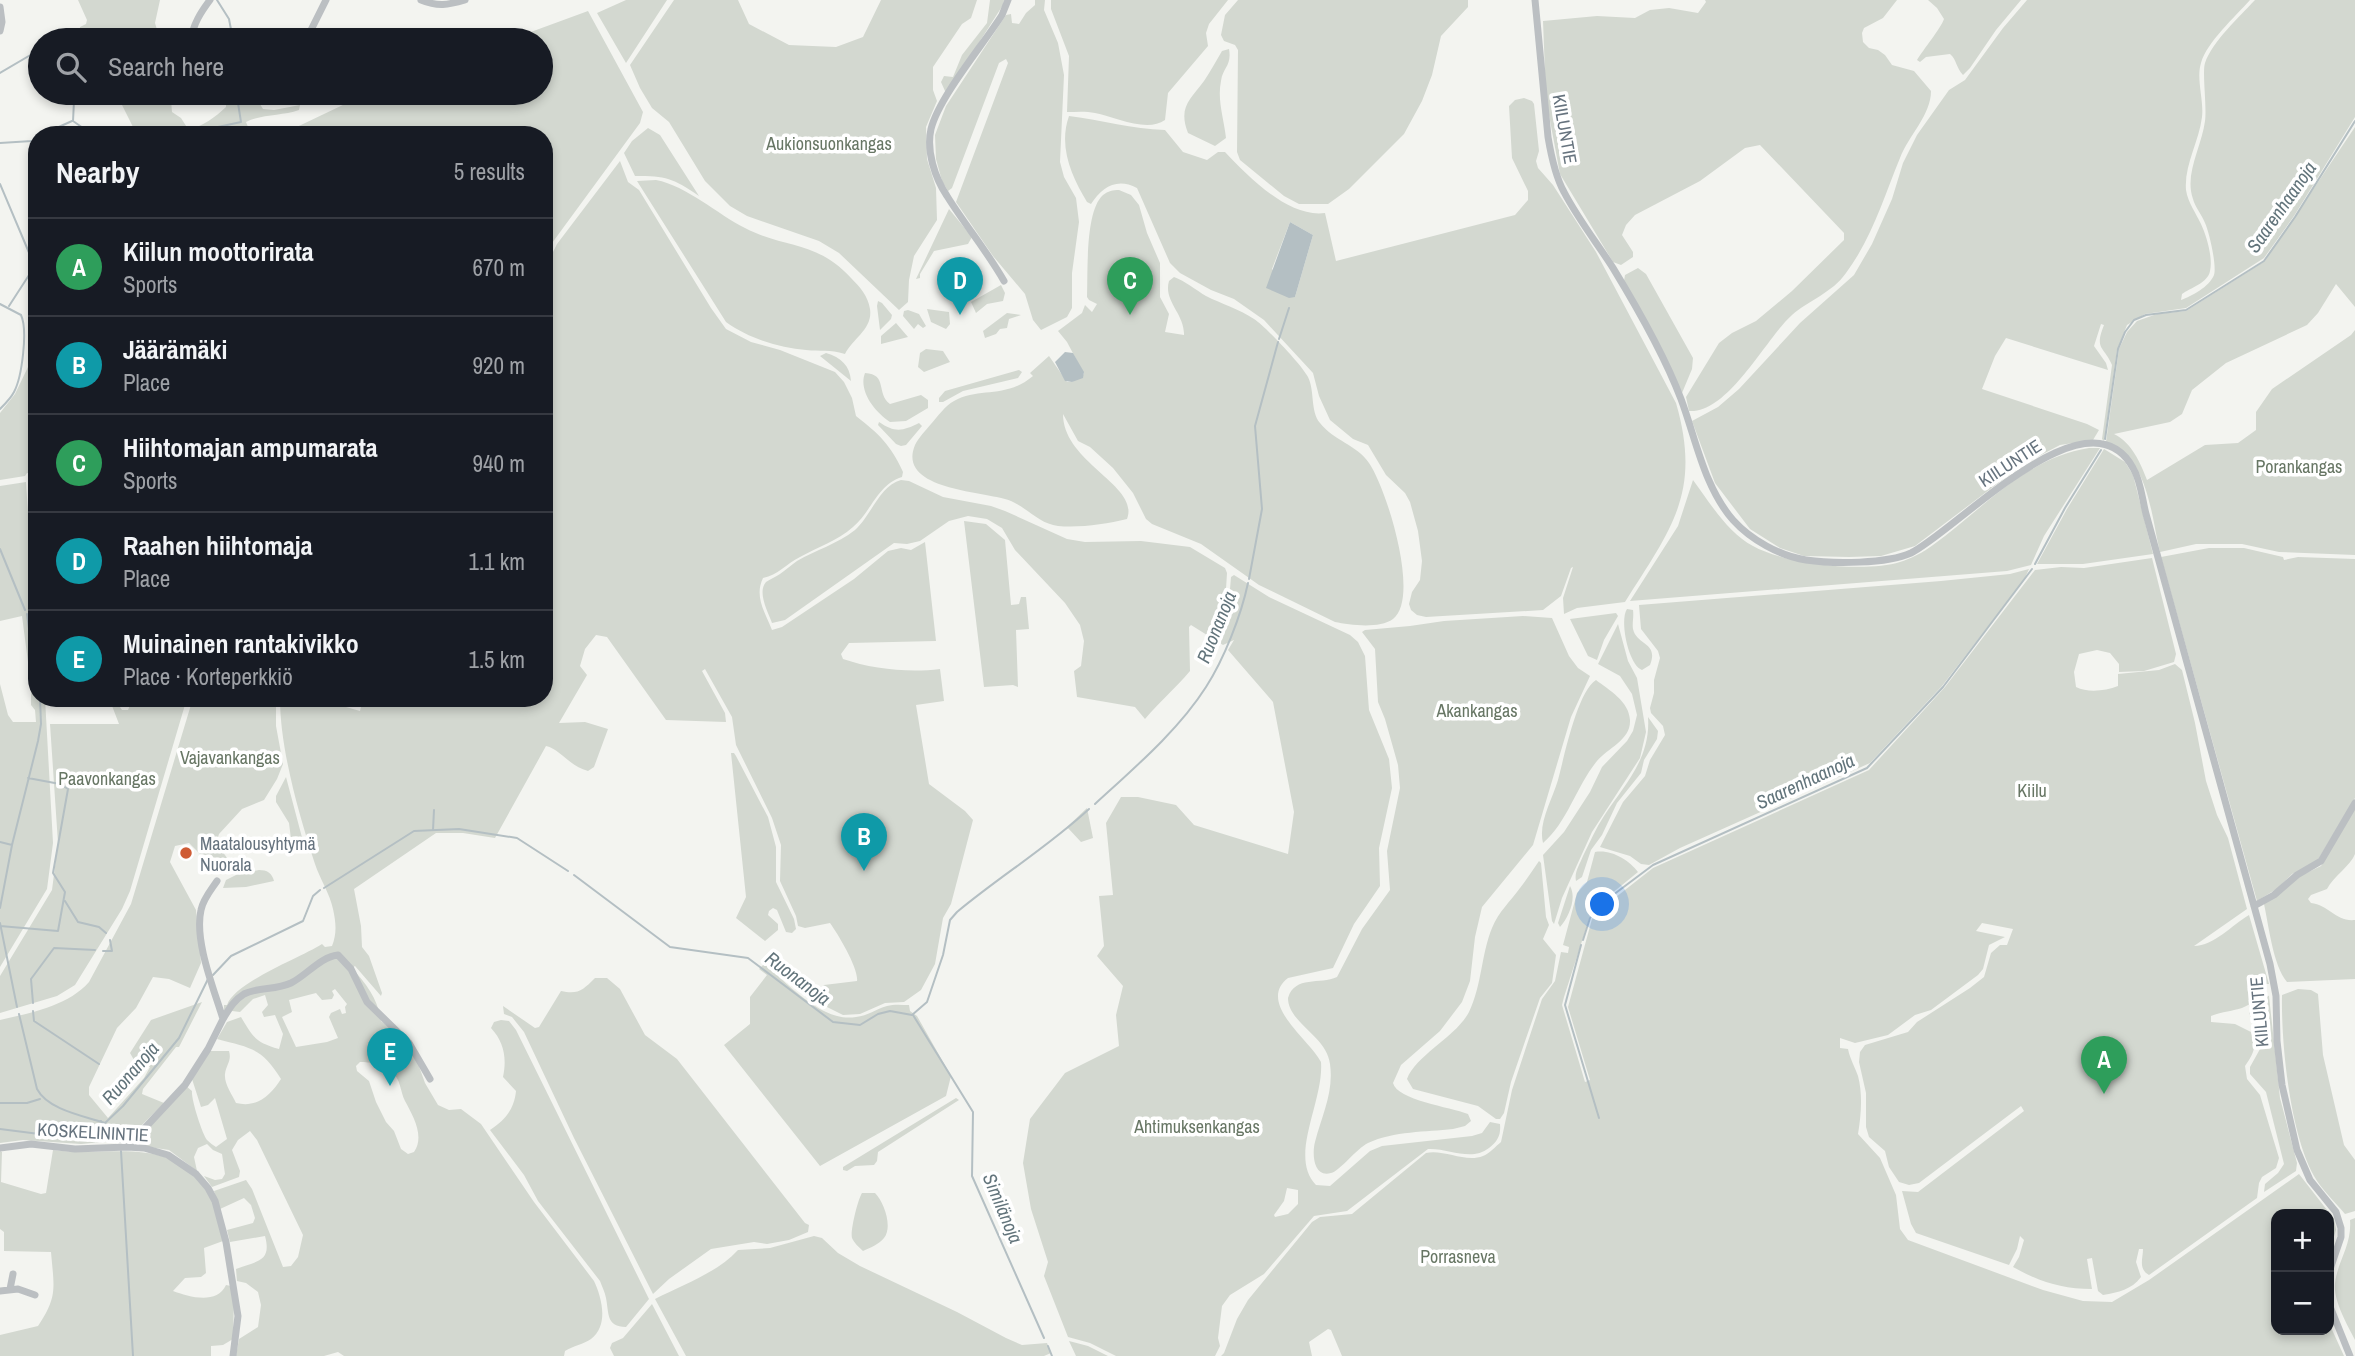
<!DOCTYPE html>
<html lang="en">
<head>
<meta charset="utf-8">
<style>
  :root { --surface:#171b24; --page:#242831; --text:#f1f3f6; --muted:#9ea1a6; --line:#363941; --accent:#cf5c35 }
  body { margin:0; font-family:"Archivo Narrow",sans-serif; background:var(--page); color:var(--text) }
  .controls { position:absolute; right:21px; bottom:21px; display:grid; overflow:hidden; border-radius:14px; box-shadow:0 4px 10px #0003 }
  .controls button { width:63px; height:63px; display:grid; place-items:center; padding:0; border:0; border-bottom:2px solid var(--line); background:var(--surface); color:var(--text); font:35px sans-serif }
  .you { position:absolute; left:1603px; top:905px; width:24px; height:24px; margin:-18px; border:5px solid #fff; border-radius:50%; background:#1a73e8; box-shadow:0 0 0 10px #1a73e833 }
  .badge { display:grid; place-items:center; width:46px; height:46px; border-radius:50%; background:var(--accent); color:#fff; font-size:23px; font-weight:700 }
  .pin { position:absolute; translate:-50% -58px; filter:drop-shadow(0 2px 4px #0008) }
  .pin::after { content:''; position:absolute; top:37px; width:24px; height:21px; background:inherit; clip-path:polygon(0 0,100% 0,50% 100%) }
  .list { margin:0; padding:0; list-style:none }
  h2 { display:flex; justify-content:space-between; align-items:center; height:91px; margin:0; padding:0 28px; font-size:30px }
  h2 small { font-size:23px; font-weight:400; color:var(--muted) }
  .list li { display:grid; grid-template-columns:46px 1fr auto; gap:21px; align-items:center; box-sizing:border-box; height:98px; padding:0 28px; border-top:2px solid var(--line) }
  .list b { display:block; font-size:26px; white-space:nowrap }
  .list p { margin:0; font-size:23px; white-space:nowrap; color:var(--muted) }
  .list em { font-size:23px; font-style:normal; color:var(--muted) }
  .icon { flex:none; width:38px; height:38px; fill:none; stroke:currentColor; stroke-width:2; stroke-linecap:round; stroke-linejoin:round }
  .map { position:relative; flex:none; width:2355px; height:1356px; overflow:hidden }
  .search { position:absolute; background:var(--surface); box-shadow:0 4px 10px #0003; left:28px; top:28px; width:525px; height:77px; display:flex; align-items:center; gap:18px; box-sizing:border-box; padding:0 24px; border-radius:38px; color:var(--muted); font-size:26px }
  .panel { position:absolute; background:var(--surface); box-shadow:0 4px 10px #0003; left:28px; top:126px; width:525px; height:581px; border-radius:28px }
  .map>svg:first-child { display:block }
  .green { fill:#d3d8d0; fill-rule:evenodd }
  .water { fill:#b4bfc3 }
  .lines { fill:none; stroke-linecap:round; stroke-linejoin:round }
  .stream { stroke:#b4bfc3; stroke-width:2 }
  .minor { stroke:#bbbfc2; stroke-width:7 }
  .poi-dot { fill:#cf5c35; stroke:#fff; stroke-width:2.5 }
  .labels { text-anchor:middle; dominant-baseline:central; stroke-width:7; stroke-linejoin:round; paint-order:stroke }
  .street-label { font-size:18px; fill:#66737e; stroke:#fff }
  .park-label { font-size:18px; fill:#677664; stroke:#fff }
  .poi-label { font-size:18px; fill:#66737e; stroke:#fff; text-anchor:start }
  .water-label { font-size:19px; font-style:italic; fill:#62747b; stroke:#fff }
</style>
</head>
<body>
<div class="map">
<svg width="2355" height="1356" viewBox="0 0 2355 1356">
  <rect width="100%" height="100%" fill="#f3f4f0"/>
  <path class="green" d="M78,0H160L155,23L158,33L154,40H79L80,27L86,24L87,20Z
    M626,0H667L626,63L597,13Z
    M674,0H738L749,24L789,45L836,47L863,37L881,0H977L971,18L962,24L933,67V90L937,101L926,127L927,159L936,188L937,220L914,256L909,280L908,302L899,310L839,253L819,241L747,216L730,206L705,181L669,122L652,108L640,88L630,65Z
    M990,0H1004L1003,5L948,91H945L941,82L944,76L953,77L962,55L987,23Z
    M1035,0H1045L1044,10L1058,43L1064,75L1060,162L1064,177L1076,198L1079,222L1072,273V308L1067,317L1041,330L1033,320L1025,294L993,256L956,202L1008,63L1006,59L999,63L952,188L948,191L942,181L936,159L935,135L946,106L1006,15L1011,14L1012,23L1019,24L1026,13L1035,5Z
    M1051,0H1228L1209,24L1206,33L1208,46L1168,93L1165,120C1147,133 1115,117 1095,113C1086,111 1076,112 1067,112L1069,56L1051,9Z
    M1238,0H1468V7L1441,36L1432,75L1422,101L1404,134L1349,189L1328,204H1299L1284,196L1240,160L1237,152L1238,50L1235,45L1224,41L1221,35L1225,15Z
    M1705,0H1897L1883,18L1864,28L1862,33L1863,42L1869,48L1878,50L1885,55L1892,65L1914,71L1931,91C1931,115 1909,135 1900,158C1884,197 1872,238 1846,273C1832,293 1809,300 1792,315C1766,338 1728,414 1689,411L1686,397L1719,343L1732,333L1756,321L1792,291L1844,240V233L1760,145L1745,148L1700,181L1635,215L1626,225L1622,235L1633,252V257L1621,265L1613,262L1560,174L1546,99L1543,21L1597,16L1635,18L1650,10L1669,8L1698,13L1706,2Z
    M1928,0H2021L1996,30L1970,68L1963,75C1956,68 1957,60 1950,54L1926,57L1920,62L1917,60C1923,50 1941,28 1944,19L1937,8Z
    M2027,0H2250C2235,17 2207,42 2201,63C2196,79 2204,100 2202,117C2199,142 2184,165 2186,190C2188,203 2196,213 2201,224C2207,237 2213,258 2210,271C2208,283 2190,288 2182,294L2181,300C2192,296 2209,287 2214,275C2217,266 2209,231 2205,223C2202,215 2195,207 2193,199C2184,174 2202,146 2205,121C2207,107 2202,72 2205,63C2212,42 2240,16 2255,0H2355V117L2294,216L2264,258L2186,308L2145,314L2127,325L2117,350L2104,441L2102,439L2112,365C2104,346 2094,350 2104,325L2101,324L2094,346L2106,363L2108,370L2006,338L1995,356L1982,389L2087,424L2099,430L2093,440L2060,445L2022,465L1915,546L1881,556L1849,557L1804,556L1780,548L1750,529L1715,483L1692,421L1718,407L1739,389L1800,323L1854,275L1872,244L1892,199L1903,163L1917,135L1949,90L1965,80L2003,28Z
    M588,11L643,112L640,123L544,254V135H280L368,93H541V40H509Z
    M1229,49C1232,66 1223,67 1221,81C1217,100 1224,119 1226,138L1215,146L1188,133C1178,107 1190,100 1204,81C1210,72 1216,61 1222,51Z
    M116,93H179L171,100L172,112L181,118L188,129C203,127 215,117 226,107V99L230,93H253L263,109L274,110L300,105L299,110C282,116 262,114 246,122L250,132L248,135H137Z
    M1524,98L1532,101L1534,104L1539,151L1536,161L1538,168L1553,185L1596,252L1676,403C1702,493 1671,529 1625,602L1577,608L1564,614L1563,598L1573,567L1571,568L1561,596L1543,610L1426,617L1417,615L1411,610L1409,604L1412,592L1420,580L1422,561L1418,531L1410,502L1405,493L1386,475L1368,445L1353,439L1330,420L1319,396L1313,373L1264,320L1234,299L1211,290L1180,273L1170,263L1137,188C1117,177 1102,187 1091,204L1087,202C1072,177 1058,147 1069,116C1102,120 1132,129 1165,130L1183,152L1207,160L1218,152H1225C1248,176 1288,218 1325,213L1336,261L1515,215L1528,200V191L1512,158L1509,106L1515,100ZM1290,222L1313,235L1295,297L1272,269Z
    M2355,127V307L2336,284L2318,313L2307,325L2226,363L2192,390L2182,414L2170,422L2114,434C2132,443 2140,462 2147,480L2205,445L2238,443L2256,430V412L2272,389L2351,335L2355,330V555L2279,552L2242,544H2196L2160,552C2151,515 2148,456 2106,442L2119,349L2127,332L2137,321L2157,314L2186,311L2265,261Z
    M648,128L660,135L699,196C673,178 666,176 635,176L624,153L632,141Z
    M620,161L628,182L639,190L711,308L726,329L751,342L780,350L835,372L844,382L852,398L856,416C878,433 891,445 903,472L902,477C878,484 871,512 853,527C837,541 818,547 800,557C786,564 778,575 763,578C754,597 765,612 772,630L782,627L854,579L888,551L901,548L911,550L925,542L936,641L849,643L841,654L843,659C872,669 909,673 940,669L944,701L916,705L929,784L965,811L973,820L951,904L943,918L935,964L921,990L904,1002L885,1003L860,1014L843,1015L815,1001L824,985L857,981C859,969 838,934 830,923L805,928L798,926L796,916L780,881L781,845L772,818L736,745L732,717L705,669L702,671L725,713L726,722L666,720L607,637L596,635L585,649L580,666L587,675L559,723L585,722L608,729L594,767L588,771C569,766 560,749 546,746L495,838L463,833H436L354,889L361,926L362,947L369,956L382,993L381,996L355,966L352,968C367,985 378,999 381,1021L397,1033L416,1058L425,1083L438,1105L449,1110L461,1109L481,1124L534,1202L594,1281C602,1298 609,1325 591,1339C584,1344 573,1346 565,1351L564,1356H344L338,1352L324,1356H236L239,1339L258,1327L261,1305L258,1292L246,1283L237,1281L236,1269C257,1261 272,1262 265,1236L230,1242L227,1230L253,1223L255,1218L251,1205L244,1198L220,1209L214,1191L246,1180L252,1189L283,1267L291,1266L298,1257L303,1235L257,1140L250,1131L238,1140L232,1150L240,1171L239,1177L212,1187L204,1176L215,1180L222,1179L225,1174L222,1154L213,1150L207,1144L198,1148L194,1157L197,1171L169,1150L135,1145L133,1142L186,1086L192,1091C191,1099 202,1133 207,1140C210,1143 213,1145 216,1147L227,1139L215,1098L208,1105L201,1107L192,1079L209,1051H229C232,1061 226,1065 225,1074C224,1084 232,1094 236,1103C257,1108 270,1096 281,1079C262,1048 251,1048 217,1039L227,1022L241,1017C253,1037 255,1042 279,1049L283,1034L275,1015L264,1017L262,1012L268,1005L265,995L253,999L240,1012L224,1010V1005H227C235,982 300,958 322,944L325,947L332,946C337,933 336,923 333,909C330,894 320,879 315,864C299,815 280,749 280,698H344L346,707L360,711L363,698H544V270L557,244ZM335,989L347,1004L345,1007L346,1013L342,1014L340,1009L331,1013L329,1017L338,1038L327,1042L296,1047L282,1017L292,1012L289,1000L316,993L322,1000L332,999L334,995L332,991ZM360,1062C370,1062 383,1064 391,1071C401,1079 400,1091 405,1101C413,1116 425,1136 414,1152L408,1154L401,1149L394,1131L386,1122L376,1102L369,1081L357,1071L356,1066Z
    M656,180C687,186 717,214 745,228C786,249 816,240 851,278C860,287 868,296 870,309C873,329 853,338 845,354C829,349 821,352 806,350C779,348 748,338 726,322L637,181Z
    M1119,190L1131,195L1139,205L1147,233L1160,263V297L1169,314L1165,332L1184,335C1185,314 1163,301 1169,281L1174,277C1185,281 1196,290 1206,296C1222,304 1239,309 1254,319C1265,326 1302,365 1308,377C1315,391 1310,411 1320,423C1333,440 1357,445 1369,463C1386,487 1421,598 1393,619C1379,629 1350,625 1335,622L1259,585L1201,544L1152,524L1146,519L1133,493L1113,468L1090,447L1078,441L1063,414C1063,463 1140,485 1127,519C1106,524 1080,528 1058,526C1040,524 1027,508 1011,501C986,491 896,491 915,445C919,437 926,430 931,424C938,416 945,406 954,401C980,387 1006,399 1033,376L1030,373L1049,356L1067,382H1072L1084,374L1067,342L1058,331L1082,313L1085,305L1092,312L1097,304L1089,300L1087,297C1088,272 1085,211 1103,195C1108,191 1113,190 1119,190Z
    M949,209L972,237L968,244L934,251L920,274V278L916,279Z
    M1638,268L1646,274L1693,358L1692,369L1682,393L1624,281L1625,275Z
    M1001,285L1005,293L1003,301L987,304L976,313L971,302Z
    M878,301L882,303L892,315L891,319L880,330L877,306Z
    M927,309L949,312L950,324L946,329L931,322Z
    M908,310L919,314L926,326L923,328L918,324L914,329L903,316L904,311Z
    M1007,313L1021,315L1009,319L1007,328L1000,329L996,334L985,338L983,331Z
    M896,323L908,337L881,344V336Z
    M926,349L943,351L950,362L924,372L918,367L920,353Z
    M826,353C841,357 850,366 851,381L820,356Z
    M28,367L37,368V474L27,473L25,476L0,480V413L15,394Z
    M1019,370L1022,372L1018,378L963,391L943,402H939V398L945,391Z
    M865,373C888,374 876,394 890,404L921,395L928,400V408L906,421L890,422C875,412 858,391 865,373Z
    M879,422C895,433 903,431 919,423L922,426L906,445L901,446L896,444L878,425Z
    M2089,448H2100L2044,536L2031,565L2007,571L1630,601L1678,526L1693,480C1710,503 1728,533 1753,546C1785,564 1864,573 1900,562C1910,559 1924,552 1933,545C1983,509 2025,458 2089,448Z
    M2104,449L2125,462L2133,475L2153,554L2083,564H2037L2067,509Z
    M901,480L909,481L943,497L991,506L1005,511L1067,539L1085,542L1141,541L1190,547L1225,568L1227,573L1226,589H1230L1231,577L1234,575L1269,597L1350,635L1358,642L1365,656L1369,710L1389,759L1392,788L1379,848L1380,886L1354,924L1333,968L1288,978C1256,1003 1310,1040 1321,1062C1324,1102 1288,1156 1316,1185L1330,1186L1370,1151L1382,1146L1472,1136L1482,1133L1490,1122L1500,1124C1501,1135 1498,1141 1489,1148C1471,1162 1449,1148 1428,1149L1347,1211L1314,1216L1264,1274L1230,1295L1222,1306L1218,1338L1220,1346L1215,1356H1116L1090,1343L1068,1337L1044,1276L1048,1262L1031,1209L1023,1163L1030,1119L1065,1073L1119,1046L1116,1015L1123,986L1097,956L1104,946L1099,896L1113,895L1106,823L1121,797H1138L1176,805L1194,825L1288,854L1294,812L1273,702L1228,650L1234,640L1223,645L1191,625L1189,627L1190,671C1175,689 1160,701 1145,719L1135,707L1077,697L1074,671L1081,666L1084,641L1080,625L1065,603L1015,550L1002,528L987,519L968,516L949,521L920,541L907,544L894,543L785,620L772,623C768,612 757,592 766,582C770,579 776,577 780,574C786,570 791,565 797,561C816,550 837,544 855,530C871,516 880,485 901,480ZM1287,1188L1298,1190V1204L1288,1214L1275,1217L1274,1215L1284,1201Z
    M26,482L37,651V698H45L53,843L47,889L0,967V684L8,715L13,722H36L35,710L31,705V685L22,616L0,621V486Z
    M964,521L986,524L1005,540L1011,605L1019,604L1021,597H1026L1029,629L1016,630L1018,687L1013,685L984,687Z
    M2209,548H2244L2283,557L2284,560L2298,557L2355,559V798L2316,863L2292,874L2278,888L2257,901L2161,557Z
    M2152,558L2176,654L2174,662L2144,671L2119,672V664L2110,653L2097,650L2079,654L2074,672L2076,687C2088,693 2105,691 2118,686V674L2159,670L2175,664L2182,670L2195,723L2206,781L2217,815L2228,838L2247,909L2194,946C2214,946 2232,925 2249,915L2269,984H2261C2254,1014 2234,1007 2211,1016V1022L2235,1024L2251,1032C2257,1047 2254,1053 2245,1066L2247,1079L2260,1095L2279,1158L2276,1168L2262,1177L2259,1183L2257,1198L2149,1275C2138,1269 2143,1259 2143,1249H2139L2136,1262L2141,1277C2131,1290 2119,1292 2103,1295L2098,1291L2092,1258L2087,1259L2092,1289C2061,1289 2040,1282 2013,1267L2019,1257L2024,1240L2020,1236L2017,1249L2009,1265L1916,1233L1911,1224L1902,1191L1918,1192L2024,1111L2021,1106L1919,1183L1909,1185L1899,1182L1889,1167L1885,1151L1869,1137L1866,1127V1093L1859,1062L1860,1052L1865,1045L1908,1032L1917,1022L1970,988L1984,977L1991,953L2000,945H2007L2013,929L1982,923L1976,931L2005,937L1989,945L1983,969L1978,975L1931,1010L1915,1015L1888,1035L1855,1043L1840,1038V1048L1848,1049C1850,1059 1855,1067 1858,1076C1863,1095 1861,1116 1858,1134L1880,1158L1896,1195L1900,1229L1908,1240L2043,1290L2083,1301L2112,1302L2149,1280L2299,1174L2334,1219L2336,1230L2329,1253V1214H2276V1330H2329V1323L2344,1356H1342L1331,1330L1328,1329L1309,1342L1312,1356H1221L1224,1353L1237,1319L1248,1300L1312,1222L1320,1217L1352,1214L1426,1153C1444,1149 1465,1163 1483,1156C1489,1154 1496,1146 1501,1142L1512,1090L1542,999L1555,981L1561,952L1568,953L1569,947L1563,945L1577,893L1587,882L1595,852C1611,849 1629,860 1638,872L1600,903L1590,916L1564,997L1562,1005L1585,1082L1590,1080L1568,1007L1592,919L1602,908L1653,868L1869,770L1945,687L2035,570L2061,567L2084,568Z
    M2029,569L2024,580L1942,686L1870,763L1680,848L1649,865L1641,864L1630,856L1600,847L1623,802L1645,776L1650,760L1665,735L1663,726L1651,713L1650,708L1654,693V680L1660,658L1658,651L1641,629L1639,605L1941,581L2010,574Z
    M1627,609L1633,610C1634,617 1632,623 1633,629C1637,646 1659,642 1650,665L1642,670C1629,666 1619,621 1627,609Z
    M1616,613L1618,616L1604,640L1597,660L1588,656L1570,619Z
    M1523,616L1552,618L1569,656L1578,668L1590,676L1571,717L1533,845L1482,907L1475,937L1470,981L1462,1002L1440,1031L1401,1065L1393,1083C1397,1100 1450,1107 1468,1114L1471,1121L1465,1126L1453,1129C1426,1132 1394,1131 1368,1143C1356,1149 1340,1171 1331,1173C1313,1178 1312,1153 1315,1142C1322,1115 1334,1092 1330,1064C1327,1036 1288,1023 1288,998C1295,975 1320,985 1337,977L1362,929L1390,890L1387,851L1400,788L1398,765L1385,719L1378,702L1375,649L1362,632L1365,630L1410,626L1444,621Z
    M1618,624L1628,661L1637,678L1646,732L1640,758L1592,832L1562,898L1554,924L1552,921L1543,855L1564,832L1590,792L1602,767L1627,741L1633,731L1637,715L1632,694L1620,676L1598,664Z
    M1596,680C1609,690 1629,701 1630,720C1631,740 1608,748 1597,761C1577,785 1567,823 1543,843C1538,823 1552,800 1558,780C1564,758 1577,692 1596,680Z
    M109,698H114L122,710H128L133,698H187L130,891L122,909L75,985L57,996L0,1013V976L52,890L58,843L50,724H119Z
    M193,698H276V726L283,764L277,779L264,800L242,809L219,834C215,844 224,853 229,861L227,866H221L212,856L200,854L189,843L175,846L170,862L196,910L201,963L190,988L169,979L153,977L136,1008L117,1028L89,1087V1095L108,1118L144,1078L150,1067L134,1060L130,1053L151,1020L202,1002L179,1047H176L143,1089L142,1094L164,1103L131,1136L123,1140L81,1144L23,1140L0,1143V1020C30,1013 68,1006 89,982L131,904Z
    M1648,717L1658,731L1657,739L1644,760L1641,773L1617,803L1602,835L1591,850L1582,877L1576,881C1574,872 1580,864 1583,856C1590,842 1596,828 1604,816C1625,784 1651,758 1648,717Z
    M731,753H734L736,756L768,817L776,847V882L794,919L796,929L792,933L786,932L777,910L773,908L769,911L768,915L778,924V930L765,941L736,918L746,897Z
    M286,777L304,845L302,848L297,846L291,839L289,823L276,802V796Z
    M2355,807C2355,818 2355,845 2355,854C2351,865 2333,877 2327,889L2311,895L2308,899L2311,903C2329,905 2336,922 2355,920V979L2287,982C2273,965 2269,927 2264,904L2294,879L2321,866Z
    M1087,808L1093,838L1081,842L1067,827Z
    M1539,861L1541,863L1546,917L1549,925L1543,939L1556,955L1552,983L1540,998L1511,1082L1504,1113L1500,1119H1496L1478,1106L1413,1089L1407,1079C1416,1055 1456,1037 1469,1012C1482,985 1481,955 1492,928C1499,911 1510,902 1520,888C1527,879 1533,870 1539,861Z
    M259,870C267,870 272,873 274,881L246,887L223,888L226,880L236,875Z
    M1570,886C1577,898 1569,917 1560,927L1558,923Z
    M764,964C789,984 822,1023 856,1017C868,1016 876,1009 887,1006C894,1004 902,1005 909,1005L910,1011L917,1016L951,1076L946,1096L820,1166L724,1045L750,1024V997L767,975L759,969Z
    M595,978H607L620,989L645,1035L677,1059L805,1223L809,1225L808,1232L789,1240L767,1244L754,1242L711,1249L669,1279L653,1294L574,1138L524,1032L512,1017L504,1014L503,1006L535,1028L539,1027L561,991C578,995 583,990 595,978Z
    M2298,989L2311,990L2318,994L2323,1055L2344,1145L2355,1160V1211L2345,1214C2335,1202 2322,1190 2314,1176C2290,1133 2281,1044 2282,995Z
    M2265,995L2269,996L2280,1098L2297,1163L2296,1171L2264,1192L2265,1184L2278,1173L2284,1164L2266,1092L2250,1074V1067L2260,1049L2261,1037L2249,1013L2255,1009Z
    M501,1020L509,1021L516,1030L649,1299L626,1327C606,1327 609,1313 606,1298C605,1292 602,1287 600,1281L538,1201L524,1175L490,1130C505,1120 514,1110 516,1091L503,1077C507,1058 504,1042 491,1028L494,1022Z
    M956,1098L959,1100L878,1152L877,1161L874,1165L855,1166L847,1171L843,1170V1167Z
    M53,1150C111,1158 172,1132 210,1195C217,1207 219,1227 223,1241L204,1248L206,1273L201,1277L185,1278L173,1291C189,1297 217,1305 226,1285L231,1286L234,1299L233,1339L223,1345L211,1346V1356H0V1335L38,1326C58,1296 54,1288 51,1252L4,1251V1232L0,1229V1151L2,1152L1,1182L41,1194L46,1193Z
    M862,1193H875C884,1202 893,1227 884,1238C879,1244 870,1248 863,1251C859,1247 854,1243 852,1238C850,1231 858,1199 862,1193Z
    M2355,1218V1340C2347,1324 2333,1301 2335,1283C2338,1260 2352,1245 2350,1220Z
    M814,1236L822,1238L838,1253L860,1266L957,1312L1006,1338L1022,1345L1047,1343L1051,1353L1044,1356H686L655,1299C682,1285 717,1273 738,1250L770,1248Z
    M652,1304L679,1356H614L610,1348L612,1343L623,1338Z
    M1069,1341L1088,1346L1108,1356H1076Z"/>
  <path class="water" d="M1290,222L1313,235L1295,297L1289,298L1266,288Z
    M1065,352L1073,353L1084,372L1083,378L1072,382L1065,381L1055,362Z"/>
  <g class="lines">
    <path class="stream" d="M217,0L229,19L233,40
      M0,73L39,50L40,55
      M60,96L74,101L73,121L93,135
      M41,135L72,121
      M181,135L241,122L238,103L242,93
      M0,143L32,141L37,138
      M0,184L30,255L31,263
      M36,265L37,264
      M0,304L21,315C28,330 22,377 14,392C11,398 5,404 0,409
      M9,306L31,272
      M1279,339L1289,308
      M2105,439L2118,349L2125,332L2134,320L2146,315L2186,310L2264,261L2295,217L2355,121
      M0,549L25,610
      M2035,564L2065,508L2101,450
      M1249,579L1262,509L1255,426L1278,342
      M27,614L37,686
      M1095,804C1133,769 1178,731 1206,687C1224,659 1241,616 1248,583
      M433,830L434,810
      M0,842L12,845
      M574,875L670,947L748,958L833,1022L860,1025L878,1014L890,1011L912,1015L927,1002L943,955L950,920L957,912C1000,876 1048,847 1089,809
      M324,888L414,831L459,829L517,838L568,871
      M65,901L78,922L99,927L106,933
      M0,908L12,845L38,741L41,724L40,698
      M0,923L17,1007
      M0,926L58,931L65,892L53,873L68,789L60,784L28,778
      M1583,940L1590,918L1601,904L1653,865L1867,768L1943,687L2032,569
      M1581,945L1565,1005L1599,1118
      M103,951H112L110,940
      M213,975L231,956L303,921L313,896L320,890
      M33,1003L31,979L54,948L95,950
      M33,1011L34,1021L99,1064
      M19,1014L37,1089C48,1110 84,1116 105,1123L123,1106L179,1038L208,979
      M913,1015L973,1112L972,1176L1044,1338
      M0,1103H27L40,1099
      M101,1121C103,1135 106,1137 120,1140V1142
      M0,1129L55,1136
      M121,1151L133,1356
      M1048,1346L1052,1356"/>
    <path class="minor" d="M421,0C438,7 448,5 465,0
      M1535,0L1548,137C1551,155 1555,176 1564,192C1578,219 1597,243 1613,268C1638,309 1664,354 1681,399C1696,439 1704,487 1733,520C1751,540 1780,556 1806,560C1833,564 1887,564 1911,553C1956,531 2088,386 2133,468C2141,481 2142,499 2146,514L2270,964L2276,996L2277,1041L2282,1085L2297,1150L2310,1180L2336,1212L2341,1228V1237L2329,1272
      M0,7L2,22L0,31
      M191,40C193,24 201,12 210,0
      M306,40L326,0
      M213,93H217
      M1004,281C987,251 965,225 947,196C935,178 926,151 931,129C939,97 983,45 1002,15L1008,0
      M2254,906L2274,895L2297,875L2321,861L2355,803
      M223,1019C229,1009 234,1000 244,994C258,987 276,990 291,983C307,975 320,957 338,955L351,969L367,1002L409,1043L430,1079
      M127,1147L185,1085L208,1049L223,1019C214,989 194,941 201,910C203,899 211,890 217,881
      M0,1148L31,1144L75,1149L127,1147L144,1148L168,1155L196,1174L208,1188L215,1201L226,1242L238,1316L233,1356
      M10,1289L13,1274
      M0,1291L18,1289L35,1295
      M2329,1304L2350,1356"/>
  </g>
  <circle class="poi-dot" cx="186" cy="853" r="7"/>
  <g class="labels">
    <g class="street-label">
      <text transform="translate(1565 129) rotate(80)">KIILUNTIE</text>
      <text transform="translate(2010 463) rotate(-33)">KIILUNTIE</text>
      <text transform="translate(2259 1012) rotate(-95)">KIILUNTIE</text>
      <text transform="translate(93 1132) rotate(3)">KOSKELININTIE</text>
    </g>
    <g class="park-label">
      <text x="829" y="143">Aukionsuonkangas</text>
      <text x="2299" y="466">Porankangas</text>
      <text x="1477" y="710">Akankangas</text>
      <text x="230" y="757">Vajavankangas</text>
      <text x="107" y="778">Paavonkangas</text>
      <text x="2032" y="790">Kiilu</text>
      <text x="1197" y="1126">Ahtimuksenkangas</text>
      <text x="1458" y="1256">Porrasneva</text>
    </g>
    <g class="poi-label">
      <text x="200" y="843">Maatalousyhtymä<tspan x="200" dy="21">Nuorala</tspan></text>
    </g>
    <g class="water-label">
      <text transform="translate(2281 207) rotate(-55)">Saarenhaanoja</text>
      <text transform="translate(1216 627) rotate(-68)">Ruonanoja</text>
      <text transform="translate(1805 781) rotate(-25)">Saarenhaanoja</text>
      <text transform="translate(798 978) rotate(37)">Ruonanoja</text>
      <text transform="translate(130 1073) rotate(-49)">Ruonanoja</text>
      <text transform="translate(1003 1208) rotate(67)">Similänoja</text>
    </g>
  </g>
</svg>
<div class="controls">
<button>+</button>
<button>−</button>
</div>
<div class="you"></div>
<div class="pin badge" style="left:2104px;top:1094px;background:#2e9e5b">A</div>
<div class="pin badge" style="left:864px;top:871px;background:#0f9aa8">B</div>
<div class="pin badge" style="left:1130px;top:315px;background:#2e9e5b">C</div>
<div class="pin badge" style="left:960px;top:315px;background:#0f9aa8">D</div>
<div class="pin badge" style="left:390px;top:1086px;background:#0f9aa8">E</div>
<div class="search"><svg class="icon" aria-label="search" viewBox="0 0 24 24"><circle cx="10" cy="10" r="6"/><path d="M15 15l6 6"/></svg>Search here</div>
<section class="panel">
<h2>Nearby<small>5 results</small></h2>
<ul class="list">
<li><span class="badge" style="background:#2e9e5b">A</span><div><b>Kiilun moottorirata</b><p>Sports</p></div><em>670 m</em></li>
<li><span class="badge" style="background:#0f9aa8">B</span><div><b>Jäärämäki</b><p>Place</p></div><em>920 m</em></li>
<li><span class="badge" style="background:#2e9e5b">C</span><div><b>Hiihtomajan ampumarata</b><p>Sports</p></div><em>940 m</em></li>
<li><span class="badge" style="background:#0f9aa8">D</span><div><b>Raahen hiihtomaja</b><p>Place</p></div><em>1.1 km</em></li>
<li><span class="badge" style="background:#0f9aa8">E</span><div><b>Muinainen rantakivikko</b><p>Place · Korteperkkiö</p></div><em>1.5 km</em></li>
</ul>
</section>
</div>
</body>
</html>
